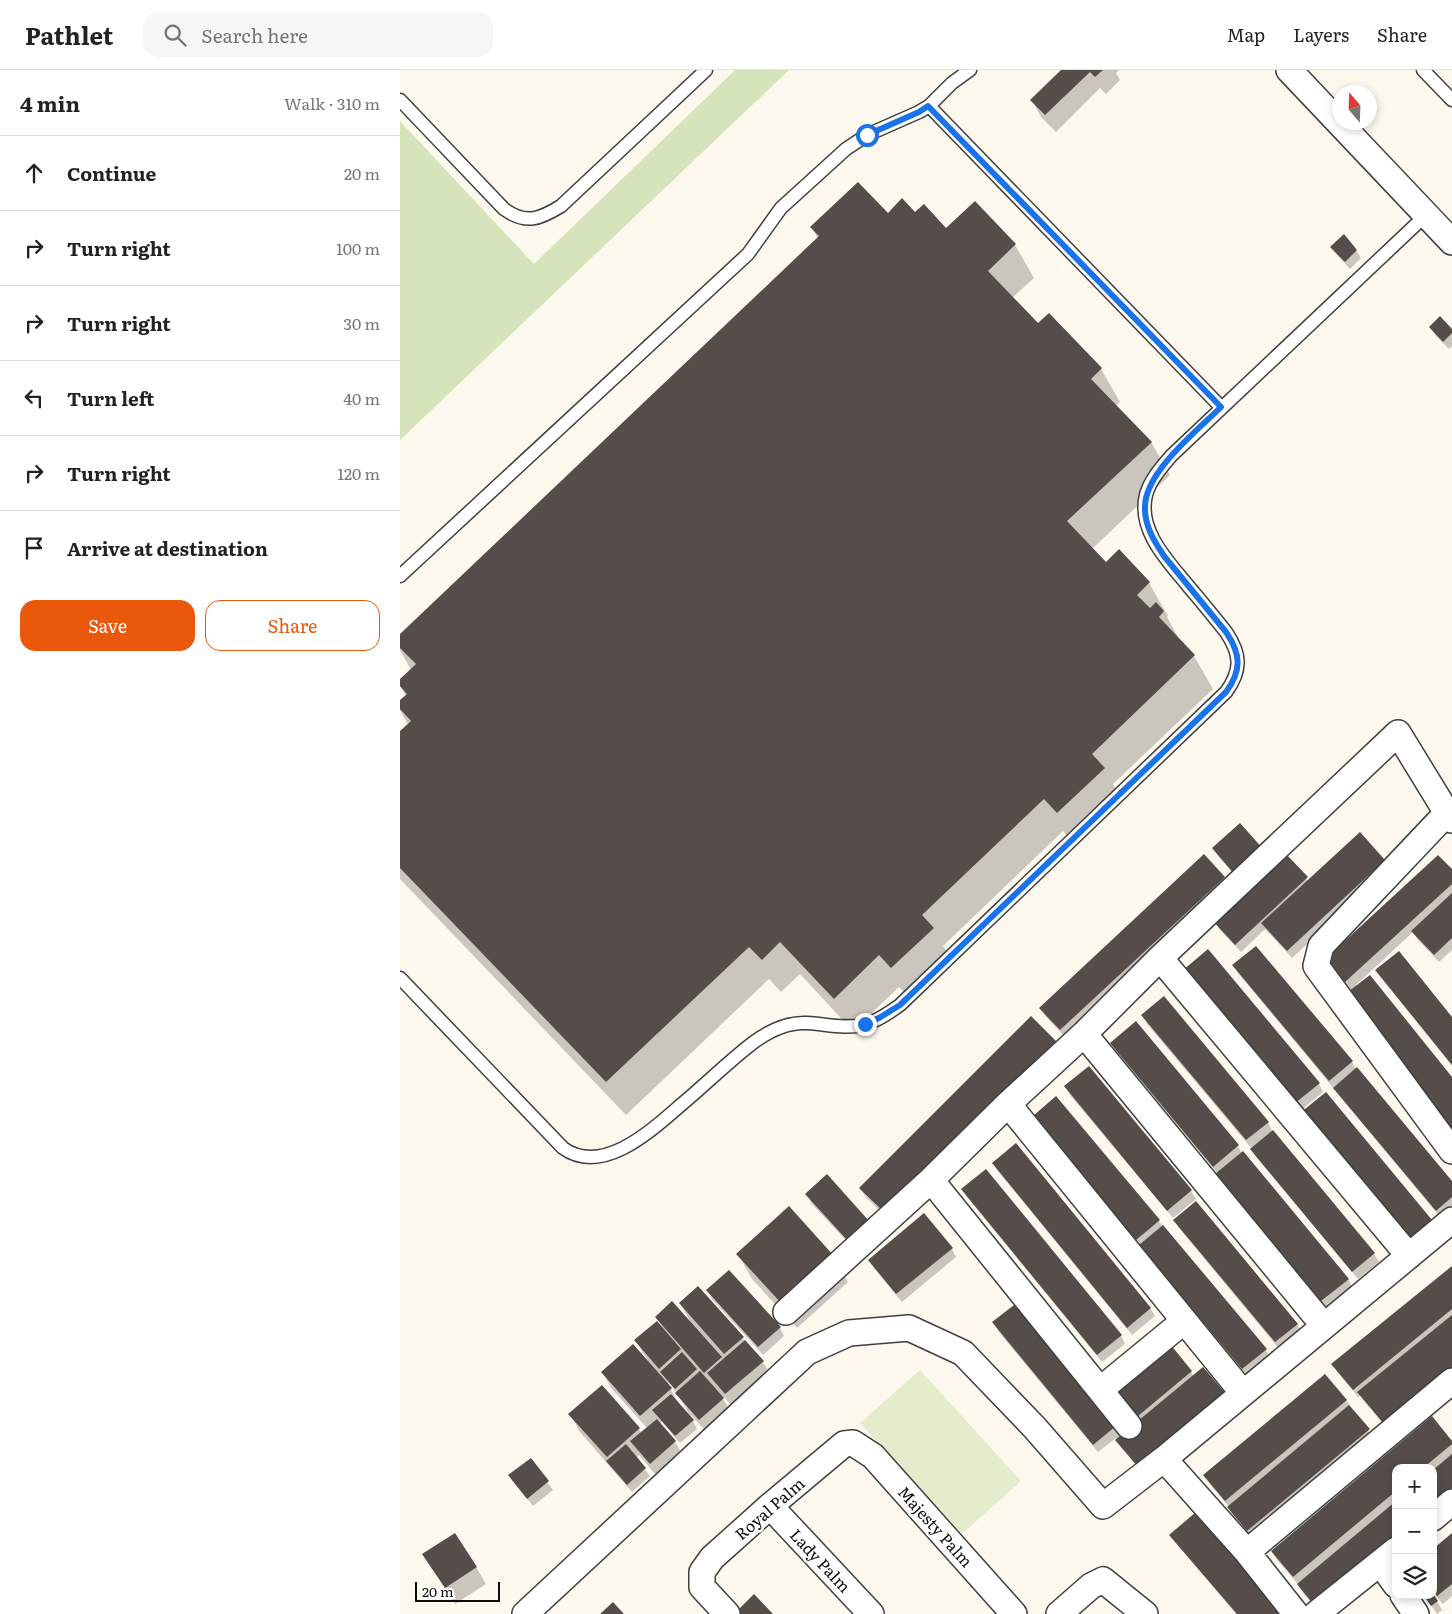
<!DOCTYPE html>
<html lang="en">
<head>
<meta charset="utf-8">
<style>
  :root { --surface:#fff; --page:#f6f6f6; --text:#222; --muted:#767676; --line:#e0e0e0; --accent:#ea580c }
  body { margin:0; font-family:Literata,serif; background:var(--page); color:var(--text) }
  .controls { position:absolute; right:15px; bottom:15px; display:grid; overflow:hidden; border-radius:10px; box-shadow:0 2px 8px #0003 }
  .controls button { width:45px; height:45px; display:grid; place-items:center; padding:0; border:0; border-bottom:1px solid var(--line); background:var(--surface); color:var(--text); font:25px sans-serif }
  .compass { position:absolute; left:932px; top:15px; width:45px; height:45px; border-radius:50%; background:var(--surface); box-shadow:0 2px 8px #0003; rotate:341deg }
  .scale { position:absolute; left:15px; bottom:12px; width:85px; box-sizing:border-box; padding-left:5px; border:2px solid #0d0d0d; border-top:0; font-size:14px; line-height:18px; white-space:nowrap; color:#0d0d0d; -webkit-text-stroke:4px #fff; paint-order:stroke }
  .stop { position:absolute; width:15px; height:15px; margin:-11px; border:4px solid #1a73e8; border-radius:50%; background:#fff }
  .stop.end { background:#1a73e8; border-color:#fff; box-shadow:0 1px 5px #0008 }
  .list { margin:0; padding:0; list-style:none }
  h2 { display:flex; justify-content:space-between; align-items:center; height:65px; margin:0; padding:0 20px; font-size:21px }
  h2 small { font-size:16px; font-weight:400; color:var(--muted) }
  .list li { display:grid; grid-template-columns:32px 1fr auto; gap:15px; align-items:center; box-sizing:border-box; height:75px; padding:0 20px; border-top:1px solid var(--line) }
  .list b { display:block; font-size:19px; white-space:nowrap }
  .list em { font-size:16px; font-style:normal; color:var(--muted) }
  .actions { display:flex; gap:10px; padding:15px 20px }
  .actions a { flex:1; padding:11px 0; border:1px solid var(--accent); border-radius:15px; text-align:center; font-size:18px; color:var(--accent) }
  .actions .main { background:var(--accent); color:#fff }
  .icon { flex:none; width:28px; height:28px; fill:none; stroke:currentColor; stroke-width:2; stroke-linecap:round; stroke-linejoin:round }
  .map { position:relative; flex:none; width:1052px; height:1544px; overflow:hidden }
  header { display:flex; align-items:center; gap:30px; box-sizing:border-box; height:70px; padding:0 25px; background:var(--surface); border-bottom:1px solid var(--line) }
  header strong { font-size:24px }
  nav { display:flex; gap:28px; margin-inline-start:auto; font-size:18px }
  .search { width:350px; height:45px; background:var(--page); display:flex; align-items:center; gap:12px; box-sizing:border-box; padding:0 18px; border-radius:15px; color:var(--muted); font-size:19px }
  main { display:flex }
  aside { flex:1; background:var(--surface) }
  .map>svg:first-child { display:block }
  .green { fill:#d5e4bb }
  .pitch { fill:#e5eccc }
  .shadow { fill:#0003 }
  .building { fill:#544d4a }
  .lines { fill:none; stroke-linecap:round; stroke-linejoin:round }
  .service-casing { stroke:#404040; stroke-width:15 }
  .minor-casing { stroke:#404040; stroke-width:28 }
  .service { stroke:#fff; stroke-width:12 }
  .minor { stroke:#fff; stroke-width:25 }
  .route { stroke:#1a73e8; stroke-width:6 }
  .labels { text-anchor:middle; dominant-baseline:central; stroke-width:5; stroke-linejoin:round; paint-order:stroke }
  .street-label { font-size:16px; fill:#0d0d0d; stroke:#fff }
</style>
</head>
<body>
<header>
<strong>Pathlet</strong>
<div class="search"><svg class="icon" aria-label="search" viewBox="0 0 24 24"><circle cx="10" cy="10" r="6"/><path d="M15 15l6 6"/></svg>Search here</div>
<nav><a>Map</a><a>Layers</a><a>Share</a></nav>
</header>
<main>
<aside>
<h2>4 min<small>Walk · 310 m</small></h2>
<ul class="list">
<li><svg class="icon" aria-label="ahead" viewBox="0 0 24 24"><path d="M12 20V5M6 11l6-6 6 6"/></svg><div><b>Continue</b></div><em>20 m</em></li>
<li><svg class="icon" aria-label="right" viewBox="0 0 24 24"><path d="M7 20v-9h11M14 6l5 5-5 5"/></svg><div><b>Turn right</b></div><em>100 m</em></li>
<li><svg class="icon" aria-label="right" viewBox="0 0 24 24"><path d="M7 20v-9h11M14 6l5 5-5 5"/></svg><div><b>Turn right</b></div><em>30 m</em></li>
<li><svg class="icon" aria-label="left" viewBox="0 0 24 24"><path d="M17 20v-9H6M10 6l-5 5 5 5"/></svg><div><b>Turn left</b></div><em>40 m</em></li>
<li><svg class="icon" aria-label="right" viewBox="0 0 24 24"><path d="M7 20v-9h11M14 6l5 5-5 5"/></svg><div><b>Turn right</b></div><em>120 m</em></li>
<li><svg class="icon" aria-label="arrive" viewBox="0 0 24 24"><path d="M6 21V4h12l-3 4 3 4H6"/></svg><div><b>Arrive at destination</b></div></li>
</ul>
<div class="actions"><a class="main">Save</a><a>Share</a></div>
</aside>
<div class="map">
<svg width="1052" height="1544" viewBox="0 0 1052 1544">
  <rect width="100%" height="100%" fill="#fdf8ee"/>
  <path class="green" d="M335,0H389L0,370V51L134,194Z"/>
  <path class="pitch" d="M520,1300L621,1411L562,1464L460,1353Z"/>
  <path class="shadow" d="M662,0H719L716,3L720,10L706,24L700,18L656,62L641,47L632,30Z
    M575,132L615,175L634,208L612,228L638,255L701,299L720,332L715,336L751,372L770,405L692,479L706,494L719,481L749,513L768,546L767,547L780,571L794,586L813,619L713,714L723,731L676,776L663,761L543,876L552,891L511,930L499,917L453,961L400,904L381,922L369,909L226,1045L0,809V662L8,655L0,640V632L6,626L0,616V611L11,600L0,580V566L418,169L412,158L488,145L515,144L546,160Z
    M932,177L956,180L961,188L950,199L937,185Z
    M1031,257L1052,261V276L1049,279L1035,265Z
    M813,778L841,812L818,786Z
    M886,786L908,811L984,790L989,799L892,888L865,859L841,882L819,859L815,851Z
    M1052,801V880L1039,892L1018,870L1013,862L956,915L1052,1009V1059L951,933L952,921L930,898Z
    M824,807L829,816L666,968L645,946L641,938Z
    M856,877L952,992L956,1000L1052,1113V1139L1041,1148L839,904L834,896Z
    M808,881L919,1014L923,1022L899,1042Z
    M982,908L1052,949V996Z
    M743,945L868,1052L872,1061L974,1184L979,1192L958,1209L856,1087L852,1079L747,954Z
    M631,948L655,972L660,980L490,1151L465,1126L460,1118Z
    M711,973L838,1076L842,1084L948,1209L953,1218L927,1239L822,1113L818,1104L716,981Z
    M688,998L791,1121L796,1129L773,1148L670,1025L665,1017Z
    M656,1028L866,1280L870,1288L848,1307L639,1054Z
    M593,1093L750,1238L755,1246L732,1265L598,1101Z
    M427,1106L453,1178L411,1133L407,1124Z
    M562,1119L721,1265L725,1274L702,1292L567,1127Z
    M775,1150L897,1254L901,1262L880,1280L779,1158Z
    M552,1179L556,1187L502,1232L474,1198L469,1190Z
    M338,1184L433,1187L448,1212L397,1258L352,1209Z
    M1052,1197V1308L988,1360L961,1325L958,1327L938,1302L933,1294Z
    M307,1220L380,1258L384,1266L363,1285L312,1229Z
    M280,1233L342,1268L363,1292L373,1309L336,1341L323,1326L322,1327L333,1345L310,1366L291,1345H290L277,1323L269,1313L268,1314L280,1336L290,1345L297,1359L280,1373L262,1352L260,1354L275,1372L285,1389L261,1411L239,1385L236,1388L250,1406L232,1422L180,1362L170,1344L202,1316L242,1363L247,1358L212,1319L202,1302L248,1291L236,1271L262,1257L256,1247L290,1251Z
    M594,1253L721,1352L741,1351L722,1328L717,1320L791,1301L794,1307L744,1405L722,1378L716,1368L698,1382L598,1261Z
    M946,1330L973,1368L853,1468L833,1445L829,1437L809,1413L804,1405Z
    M1031,1348L1052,1373V1440L1033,1456V1398H996V1487L921,1544L903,1523L898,1514L877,1490L872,1481Z
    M131,1390L153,1420L133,1436L110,1406Z
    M771,1465L881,1544H836L776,1473Z
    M1052,1465V1526L1043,1534L1033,1522V1481Z
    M76,1497L86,1514L55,1534L34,1501Z
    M1024,1525H1033L1042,1540L1037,1544Z"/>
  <path class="building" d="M661,0H703L695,7L690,2L645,45L630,30Z
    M458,112L488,143L502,128L515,142L524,134L546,158L575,131L616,174L588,201L638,253L649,243L702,298L691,309L752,372L667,451L706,492L719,479L750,512L737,525L750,538L756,532L764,541L759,547L795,585L692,684L705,698L657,743L644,729L522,845L534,858L491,898L479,885L434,929L380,872L362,890L349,877L206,1012L0,798V661L11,651L0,639V630L7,624L0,616V609L16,594L0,578V564L419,166L410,157Z
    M944,164L957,180L945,192L930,177Z
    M1040,246L1052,259V263L1043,272L1029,257Z
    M840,753L864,780L835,805L812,778Z
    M960,762L985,790L887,881L861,853Z
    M804,784L825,807L660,960L639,938Z
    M886,784L908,807L835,875L813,851Z
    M1038,785L1052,799V814L945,912L924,890Z
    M1052,823V868L1034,885L1011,861Z
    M856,876L953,991L929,1011L832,895Z
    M808,879L920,1013L894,1034L782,901Z
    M999,881L1052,947V995L975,900Z
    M970,905L1052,1007V1059L944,925Z
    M764,926L869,1052L846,1070L741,945Z
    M631,946L656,971L485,1143L459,1118Z
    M736,951L839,1075L813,1097L710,973Z
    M689,996L792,1120L767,1141L664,1016Z
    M957,997L1052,1111V1127L1036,1141L933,1018Z
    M926,1022L1037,1156L1011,1177L900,1043Z
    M656,1026L760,1150L736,1170L633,1046Z
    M873,1060L975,1183L952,1202L850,1079Z
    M616,1073L751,1238L727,1258L592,1093Z
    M843,1081L949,1209L921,1231L815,1104Z
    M586,1099L722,1265L697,1285L561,1119Z
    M427,1104L469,1151L447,1170L405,1124Z
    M796,1131L898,1254L875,1272L773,1150Z
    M389,1136L434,1186L382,1234L336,1184Z
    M524,1143L553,1178L496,1224L468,1190Z
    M763,1155L867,1279L842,1299L739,1175Z
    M1052,1196V1239L953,1320L931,1294Z
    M329,1200L381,1257L358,1277L306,1220Z
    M298,1216L344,1267L324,1284L279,1233Z
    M622,1229L722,1351L693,1375L592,1252Z
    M272,1231L322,1287L304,1303L255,1247Z
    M1052,1245V1297L983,1353L957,1322Z
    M257,1251L281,1279L259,1299L234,1270Z
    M345,1270L364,1291L325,1324L307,1303Z
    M233,1274L272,1318L240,1346L201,1302Z
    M770,1274L792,1301L738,1346L715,1319Z
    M282,1282L297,1299L275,1319L260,1302Z
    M803,1297L827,1325L739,1398L715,1370Z
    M300,1301L324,1328L299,1350L275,1323Z
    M925,1304L947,1330L825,1431L803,1405Z
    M202,1315L240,1358L207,1387L168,1344Z
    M271,1324L294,1350L275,1366L252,1340Z
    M949,1335L970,1359L847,1461L827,1437Z
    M1032,1346L1052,1371V1374L1023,1398H996V1421L893,1507L871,1481Z
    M257,1349L276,1371L250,1394L230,1371Z
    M226,1374L246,1398L227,1415L206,1391Z
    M1052,1384V1428L1033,1444V1400Z
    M131,1388L149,1411L127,1429L108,1405Z
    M996,1431V1475L918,1540L897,1514Z
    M796,1442L883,1544H837L769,1465Z
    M55,1463L77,1497L45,1518L22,1484Z
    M1052,1463V1514L1037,1526L1033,1521V1479Z
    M354,1524L373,1544H336L335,1543Z
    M1023,1525H1034L1038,1531L1031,1536Z
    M213,1532L224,1544H200Z"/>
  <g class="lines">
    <defs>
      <path id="service" d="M1023,0L1052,30
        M0,30L104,139C126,155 140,149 161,136L306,0
        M529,36L821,337
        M0,506L348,184L381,138L446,79L467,65L519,42L529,36L552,13L570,0
        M0,908L163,1078C203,1107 253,1059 282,1034C306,1014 329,991 354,972C369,961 388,952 407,953C426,954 444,959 464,955C477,951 489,943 500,935L826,622C842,600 841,584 826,562C814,547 802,532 789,517C769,492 737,461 746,425C750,410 761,398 771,386L1026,145"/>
      <path id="minor" d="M889,0L1052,172
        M1047,743L921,876L916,896L1052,1081
        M760,888L1009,1186
        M684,964L924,1256
        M608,1034L843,1323
        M531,1110L729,1356
        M386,1242L531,1110L608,1034L684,964L760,888L998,663L1047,743L1052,750
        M700,1320L784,1251
        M764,1389L847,1482L896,1544
        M370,1436L471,1544
        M1033,1448L1052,1432
        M847,1482L1052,1311
        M980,1493L996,1515
        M1003,1525L1016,1544
        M125,1544L407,1282L449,1263L509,1258L563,1283L635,1358L703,1436L764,1389L1052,1150
        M327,1544L302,1517V1502L312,1488L370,1436L444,1374L453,1373L473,1386L614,1544
        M659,1544L691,1516L703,1510L745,1544
        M916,1544L996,1480"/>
    </defs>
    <use href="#service" class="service-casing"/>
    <use href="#minor" class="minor-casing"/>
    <use href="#service" class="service"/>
    <use href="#minor" class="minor"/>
  </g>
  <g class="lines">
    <path class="route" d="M465,954L479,948L500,935L826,622C842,600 841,584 826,562L764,486C754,471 744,455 745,436C746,401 797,361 821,337L528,36L519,42L467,65"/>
  </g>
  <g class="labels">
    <g class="street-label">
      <text transform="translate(369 1438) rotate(-41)">Royal Palm</text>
      <text transform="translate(536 1456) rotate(48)">Majesty Palm</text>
      <text transform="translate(421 1490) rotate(47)">Lady Palm</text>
    </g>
  </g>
</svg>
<div class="controls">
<button>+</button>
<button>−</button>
<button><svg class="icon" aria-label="layers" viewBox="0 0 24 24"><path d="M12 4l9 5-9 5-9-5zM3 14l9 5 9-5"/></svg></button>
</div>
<svg class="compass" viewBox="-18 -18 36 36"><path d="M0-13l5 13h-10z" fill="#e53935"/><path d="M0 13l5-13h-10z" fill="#767676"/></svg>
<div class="scale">20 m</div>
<div class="stop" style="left:467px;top:65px"></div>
<div class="stop end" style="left:465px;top:954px"></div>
</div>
</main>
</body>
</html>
